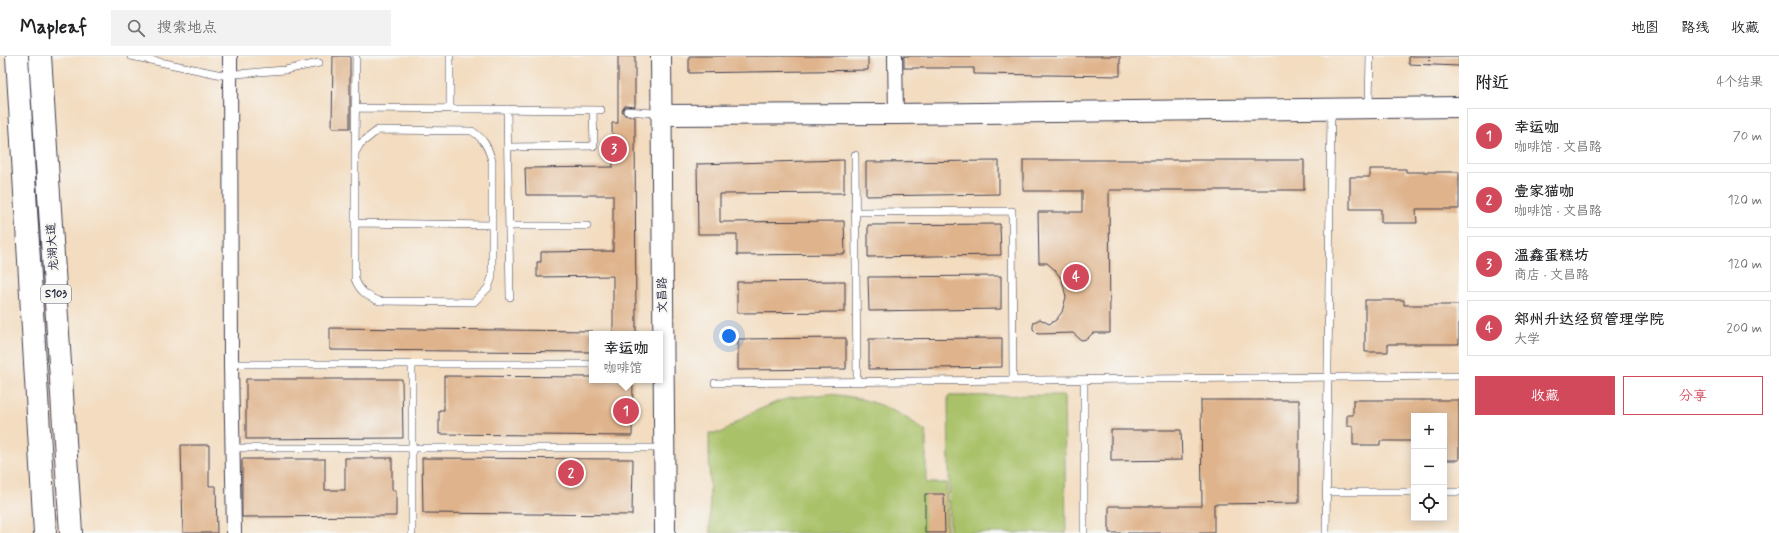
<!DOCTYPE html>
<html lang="zh">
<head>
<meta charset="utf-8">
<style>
  :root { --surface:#fff; --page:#f2f2f2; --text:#202124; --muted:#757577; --line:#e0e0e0; --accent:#d1495b }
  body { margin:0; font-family:Mynerve,"LXGW WenKai TC",sans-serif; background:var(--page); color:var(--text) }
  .controls { position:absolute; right:12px; bottom:12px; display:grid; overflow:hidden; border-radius:0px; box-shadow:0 2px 10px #0003 }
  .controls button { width:36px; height:36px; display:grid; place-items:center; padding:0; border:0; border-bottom:1px solid var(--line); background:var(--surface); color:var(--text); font:20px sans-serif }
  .you { position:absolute; left:729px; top:280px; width:14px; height:14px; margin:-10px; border:3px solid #fff; border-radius:50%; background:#1a73e8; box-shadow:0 0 0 6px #1a73e833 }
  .badge { display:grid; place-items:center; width:26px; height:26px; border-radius:50%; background:var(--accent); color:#fff; font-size:13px; font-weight:700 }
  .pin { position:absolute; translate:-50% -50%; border:2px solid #fff; box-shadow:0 1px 4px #0006 }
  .popup { position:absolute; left:589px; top:275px; width:74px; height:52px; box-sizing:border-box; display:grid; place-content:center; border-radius:0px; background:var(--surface); filter:drop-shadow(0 1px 3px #0005); font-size:13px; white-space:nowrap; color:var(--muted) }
  .popup b { font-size:15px; color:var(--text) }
  .popup::after { content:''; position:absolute; left:50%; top:100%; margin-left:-8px; border:8px solid transparent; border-top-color:var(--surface) }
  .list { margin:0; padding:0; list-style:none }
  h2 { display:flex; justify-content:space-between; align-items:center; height:52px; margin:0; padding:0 16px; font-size:17px }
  h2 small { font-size:13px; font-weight:400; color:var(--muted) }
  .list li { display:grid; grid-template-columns:26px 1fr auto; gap:12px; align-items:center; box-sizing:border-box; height:56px; margin:0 8px 8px; padding:0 8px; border:1px solid var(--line); border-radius:0px }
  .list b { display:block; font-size:15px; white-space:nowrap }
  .list p { margin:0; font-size:13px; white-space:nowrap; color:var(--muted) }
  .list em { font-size:13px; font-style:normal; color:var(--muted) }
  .actions { display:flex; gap:8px; padding:12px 16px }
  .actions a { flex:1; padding:9px 0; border:1px solid var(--accent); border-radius:0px; text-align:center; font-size:14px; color:var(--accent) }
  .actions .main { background:var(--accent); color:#fff }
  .icon { flex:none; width:22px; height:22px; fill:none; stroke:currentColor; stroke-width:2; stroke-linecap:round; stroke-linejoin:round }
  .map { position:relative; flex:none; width:1459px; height:477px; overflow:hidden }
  header { display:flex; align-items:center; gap:24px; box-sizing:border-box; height:56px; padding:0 20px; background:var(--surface); border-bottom:1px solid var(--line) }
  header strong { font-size:19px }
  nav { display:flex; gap:22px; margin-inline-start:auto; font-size:14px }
  .search { width:280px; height:36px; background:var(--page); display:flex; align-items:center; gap:10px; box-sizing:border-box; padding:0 14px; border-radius:0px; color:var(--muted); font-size:15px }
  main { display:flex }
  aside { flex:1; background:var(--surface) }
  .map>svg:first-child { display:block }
  .green { fill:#a9c167; stroke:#667251 }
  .building { fill:#dfb38b }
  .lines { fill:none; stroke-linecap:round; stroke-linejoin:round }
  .lane-casing { stroke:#413e4f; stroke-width:8 }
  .street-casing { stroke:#413e4f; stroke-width:16 }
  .secondary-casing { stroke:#413e4f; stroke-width:22 }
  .highway-casing { stroke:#413e4f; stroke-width:24 }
  .path { stroke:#413e4f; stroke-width:2; stroke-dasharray:1 3; stroke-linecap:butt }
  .lane { stroke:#fff; stroke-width:7 }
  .street { stroke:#fff; stroke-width:14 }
  .secondary { stroke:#fff; stroke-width:20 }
  .highway { stroke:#fff; stroke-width:22 }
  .labels { text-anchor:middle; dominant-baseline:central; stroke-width:4; stroke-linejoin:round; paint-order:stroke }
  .shield { fill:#f6f6f2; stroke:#626272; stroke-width:1 }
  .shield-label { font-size:11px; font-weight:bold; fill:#22223b }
  .street-label { font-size:12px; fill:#22223b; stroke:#f6f6f2 }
</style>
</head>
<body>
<header>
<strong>Mapleaf</strong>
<div class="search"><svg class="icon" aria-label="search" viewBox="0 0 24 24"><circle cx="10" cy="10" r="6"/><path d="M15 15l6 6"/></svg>搜索地点</div>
<nav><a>地图</a><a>路线</a><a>收藏</a></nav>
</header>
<main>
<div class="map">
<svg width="1459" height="477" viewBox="0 0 1459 477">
  <rect width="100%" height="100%" fill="#f6f6f2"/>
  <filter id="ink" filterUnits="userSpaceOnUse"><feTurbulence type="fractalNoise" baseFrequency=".025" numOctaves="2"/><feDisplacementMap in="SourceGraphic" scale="8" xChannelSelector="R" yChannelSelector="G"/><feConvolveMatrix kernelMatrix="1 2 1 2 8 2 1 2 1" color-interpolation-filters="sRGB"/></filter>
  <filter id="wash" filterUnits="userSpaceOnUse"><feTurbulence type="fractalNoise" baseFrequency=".012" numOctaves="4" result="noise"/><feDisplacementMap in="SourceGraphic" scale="16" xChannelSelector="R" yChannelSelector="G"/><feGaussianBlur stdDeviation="0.9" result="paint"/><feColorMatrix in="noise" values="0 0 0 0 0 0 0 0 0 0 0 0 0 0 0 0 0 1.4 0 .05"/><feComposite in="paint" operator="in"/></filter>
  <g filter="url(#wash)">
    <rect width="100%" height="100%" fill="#f3dcbf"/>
    <path class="green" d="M828,338C865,341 897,352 926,376V427H947V477H710L709,377H721L749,358L779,345L795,341Z
      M1064,339L1066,477H950L948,340Z"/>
    <g id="blocks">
      <path class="building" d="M333,0H350V72H332Z
        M618,0H635V51L625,50L622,55L625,59L635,61L636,278H613V220L537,221V206H541V196L613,195V139H526L525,112L613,111L612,67H618Z
        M689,0H868V14L689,17Z
        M904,0H1120V20L974,18V12H904Z
        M1409,0H1459V10L1409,8Z
        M844,104V137L720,138V166L844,165L845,198L737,199V178H698L697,108Z
        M1023,104H1304V134H1109L1110,277H1093L1087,283L1081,284L1073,277L1038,278L1033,273V270L1034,266L1040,263L1049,268L1056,264L1062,256L1066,241L1062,224L1055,214L1047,207H1039L1038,156H1082V135H1023Z
        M999,105V138L866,140V106Z
        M1370,113H1406V116H1459V153H1416L1417,167H1381V153H1350V121H1370Z
        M1000,168L1001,199L868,201V169Z
        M1001,220V253L869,255L868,221Z
        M845,225V256L737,257V226Z
        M1365,244H1404V249H1459V288H1388V296H1365Z
        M330,272L592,275V296L330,294Z
        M846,282V313L738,314V283Z
        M1002,282V311L869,313V283Z
        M444,320L592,321V324H633L632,380L439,378V354H444Z
        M246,323H402L403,382L246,383Z
        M1201,344H1299V447L1214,448V477H1109V450H1202Z
        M1353,344H1459V404H1446V389H1444V360H1414V385H1380V389H1353V370H1347V359H1353Z
        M1111,374H1181L1182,404L1111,405Z
        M181,389H209V430H216L217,477H183Z
        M345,402H392V434H396V460L242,461V403H325V434H345Z
        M422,402L633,403L632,459L423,457Z
        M925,438H944L945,477H925Z"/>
    </g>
  </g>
  <g filter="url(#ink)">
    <use href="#blocks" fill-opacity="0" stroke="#413e4f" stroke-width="1"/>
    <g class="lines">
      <defs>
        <path id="lane" d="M131,0L222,19L285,14L319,7
          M450,0V53
          M1369,48L1370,0
          M356,52L601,54
          M507,53L510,241
          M627,55L653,57
          M378,74L472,75C484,83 488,91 492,105V221L488,232L474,246L379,245C367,240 360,236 355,223V97L360,88Z
          M508,91L594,90L593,54
          M355,96L356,0
          M855,99L857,325
          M856,156L1012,155L1013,324
          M355,167L492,169
          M509,170H587
          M231,308H592
          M412,308V477
          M1084,324V477
          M715,327L1459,320
          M233,392H663
          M1326,436H1414
          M1444,436H1459
          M1326,477L1331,53"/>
        <path id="street" d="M230,0L231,308L234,477
          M895,0L896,58"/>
        <path id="secondary" d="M661,0L665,477
          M661,59L896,58L1459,51"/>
        <path id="highway" d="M17,0L45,477
          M40,0L71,477"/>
      </defs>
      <use href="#lane" class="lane-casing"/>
      <use href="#street" class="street-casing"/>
      <use href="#secondary" class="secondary-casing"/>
      <use href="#highway" class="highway-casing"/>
      <path class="path" d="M1429,9V0"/>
      <use href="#lane" class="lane"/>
      <use href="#street" class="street"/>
      <use href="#secondary" class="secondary"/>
      <use href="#highway" class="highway"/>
    </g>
  </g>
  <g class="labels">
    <rect class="shield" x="41" y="229" width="30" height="18" rx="3"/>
    <g class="shield-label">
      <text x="56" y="238">S103</text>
    </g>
    <g class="street-label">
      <text transform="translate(53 191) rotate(-94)">龙湖大道</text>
      <text transform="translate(663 239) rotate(-91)">文昌路</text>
    </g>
  </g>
</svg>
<div class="controls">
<button>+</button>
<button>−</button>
<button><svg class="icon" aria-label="locate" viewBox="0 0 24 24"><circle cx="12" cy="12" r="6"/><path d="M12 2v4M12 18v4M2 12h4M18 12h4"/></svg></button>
</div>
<div class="you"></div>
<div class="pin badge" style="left:626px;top:355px">1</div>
<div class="popup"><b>幸运咖</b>咖啡馆</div>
<div class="pin badge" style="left:571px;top:417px">2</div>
<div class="pin badge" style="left:614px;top:93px">3</div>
<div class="pin badge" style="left:1076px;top:221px">4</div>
</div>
<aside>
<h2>附近<small>4个结果</small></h2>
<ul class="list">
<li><span class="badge">1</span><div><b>幸运咖</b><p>咖啡馆 · 文昌路</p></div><em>70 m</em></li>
<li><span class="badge">2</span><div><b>壹家猫咖</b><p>咖啡馆 · 文昌路</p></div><em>120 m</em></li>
<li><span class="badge">3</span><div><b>温鑫蛋糕坊</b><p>商店 · 文昌路</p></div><em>120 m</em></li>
<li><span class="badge">4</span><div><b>郑州升达经贸管理学院</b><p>大学</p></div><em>200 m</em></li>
</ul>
<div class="actions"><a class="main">收藏</a><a>分享</a></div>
</aside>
</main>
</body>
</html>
